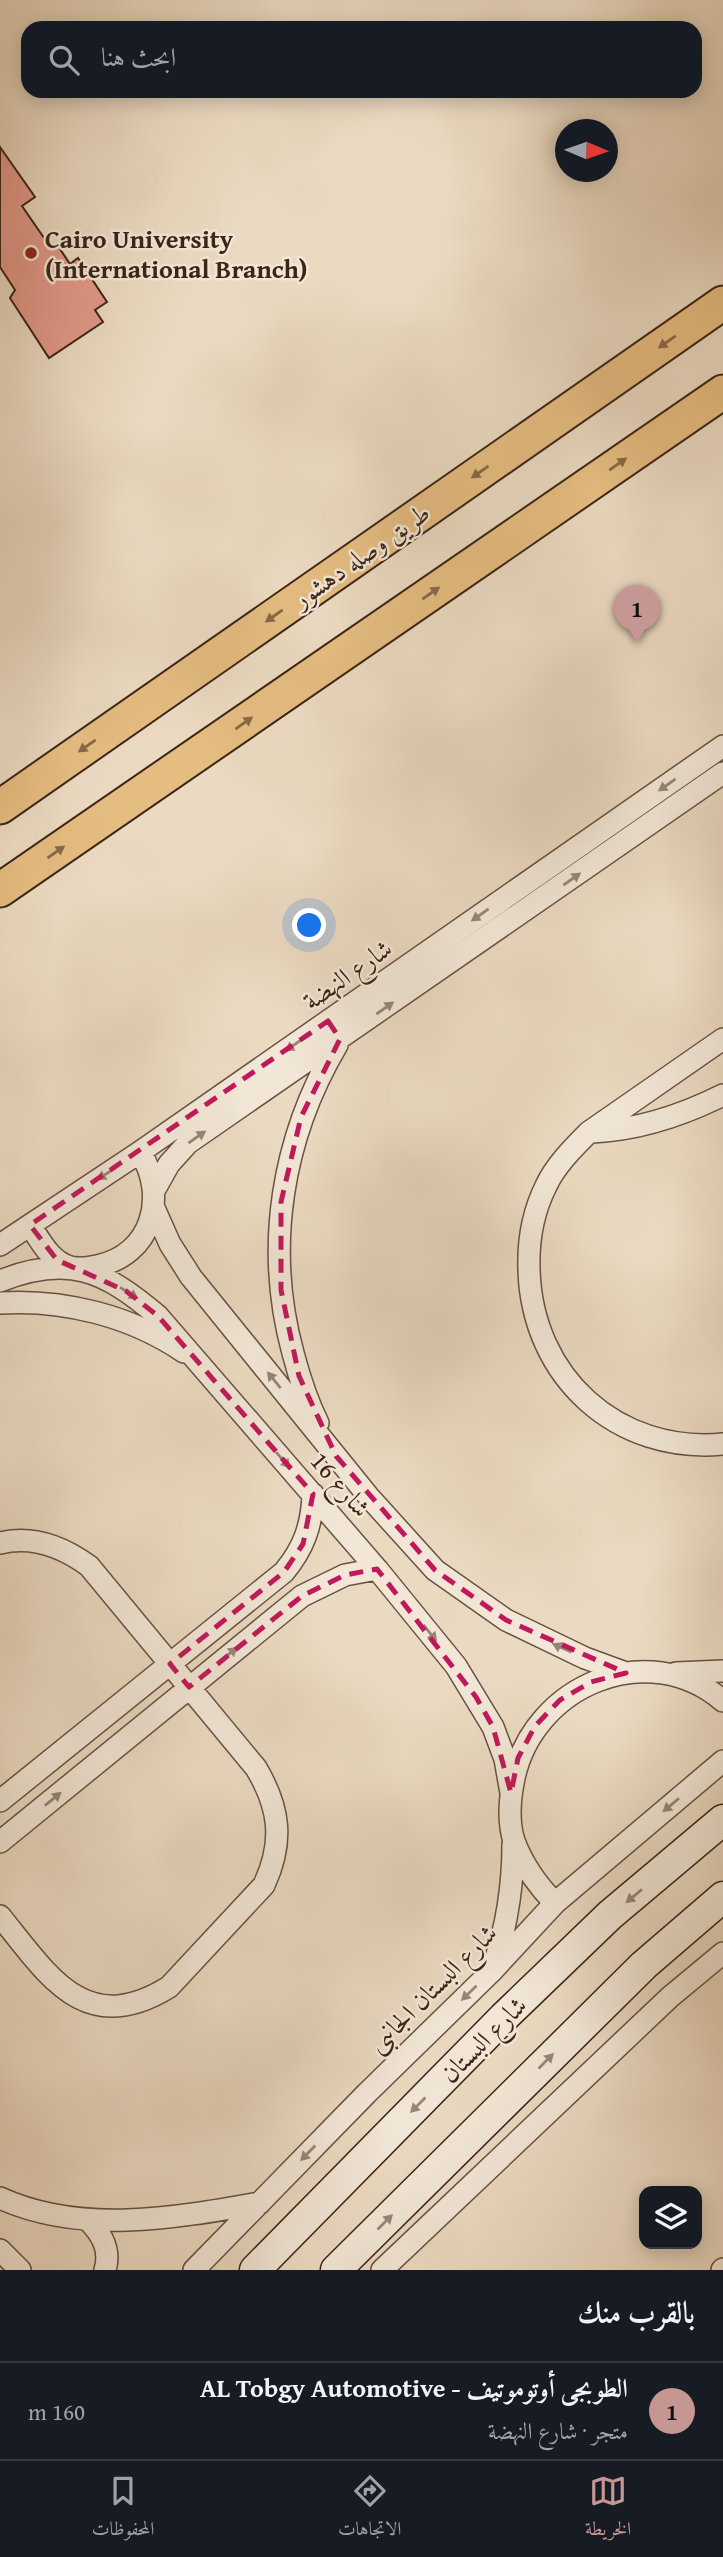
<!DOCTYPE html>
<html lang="ar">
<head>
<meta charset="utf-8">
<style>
  :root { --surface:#171b24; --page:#20242c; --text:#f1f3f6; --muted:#9ea1a6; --line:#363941; --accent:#c59692 }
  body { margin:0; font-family:"Gentium Book Plus",Amiri,serif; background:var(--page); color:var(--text); direction:rtl }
  .controls { position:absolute; right:21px; bottom:21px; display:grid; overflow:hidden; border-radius:14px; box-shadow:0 4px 18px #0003 }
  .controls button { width:63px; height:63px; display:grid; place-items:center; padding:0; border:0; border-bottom:2px solid var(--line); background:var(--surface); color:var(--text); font:35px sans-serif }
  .compass { position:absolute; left:555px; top:119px; width:63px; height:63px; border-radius:50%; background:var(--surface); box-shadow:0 4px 18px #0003; rotate:92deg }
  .you { position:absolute; left:310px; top:926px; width:24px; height:24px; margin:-18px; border:5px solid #fff; border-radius:50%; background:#1a73e8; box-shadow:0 0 0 10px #1a73e833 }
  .badge { display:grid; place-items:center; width:46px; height:46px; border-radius:50%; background:var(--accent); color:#111; font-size:23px; font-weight:700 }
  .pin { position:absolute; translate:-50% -58px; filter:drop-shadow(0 2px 4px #0008) }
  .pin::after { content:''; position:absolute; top:37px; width:24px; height:21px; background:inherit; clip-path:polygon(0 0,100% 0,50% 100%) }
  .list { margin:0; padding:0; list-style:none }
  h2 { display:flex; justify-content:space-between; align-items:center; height:91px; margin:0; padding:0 28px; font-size:30px }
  h2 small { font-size:23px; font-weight:400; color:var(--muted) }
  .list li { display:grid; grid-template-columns:46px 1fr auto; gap:21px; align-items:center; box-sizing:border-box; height:98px; padding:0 28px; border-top:2px solid var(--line) }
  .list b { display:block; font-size:26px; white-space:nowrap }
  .list p { margin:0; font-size:23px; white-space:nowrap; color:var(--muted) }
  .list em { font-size:23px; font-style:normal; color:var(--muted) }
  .icon { flex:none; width:38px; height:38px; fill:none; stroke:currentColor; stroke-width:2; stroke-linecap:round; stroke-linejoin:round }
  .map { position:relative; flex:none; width:723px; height:2270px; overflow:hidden; direction:ltr }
  .search { position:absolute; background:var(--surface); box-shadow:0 4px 18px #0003; left:21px; right:21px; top:21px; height:77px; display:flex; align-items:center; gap:18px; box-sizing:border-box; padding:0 24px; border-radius:21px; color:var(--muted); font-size:26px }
  .sheet { height:189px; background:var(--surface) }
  nav { display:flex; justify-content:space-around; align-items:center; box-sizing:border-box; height:98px; border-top:2px solid var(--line); background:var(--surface); font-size:19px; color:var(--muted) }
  nav a { display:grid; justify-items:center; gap:4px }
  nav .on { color:var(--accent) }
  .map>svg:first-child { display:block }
  .building { fill:#e2998a; stroke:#3c2517; stroke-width:2 }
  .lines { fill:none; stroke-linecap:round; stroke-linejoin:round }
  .street-casing { stroke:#685242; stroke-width:24 }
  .secondary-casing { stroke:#3c2517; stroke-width:33 }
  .primary-casing { stroke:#3c2517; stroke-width:37 }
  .street { stroke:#f2e7d7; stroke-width:21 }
  .secondary { stroke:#f2e7d7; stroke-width:30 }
  .primary { stroke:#e6bd81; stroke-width:33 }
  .oneway { fill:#886947 }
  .oneway2 { fill:#978677 }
  .marked { fill:none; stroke:#c2185b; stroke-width:5; stroke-dasharray:14 9; stroke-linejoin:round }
  .poi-dot { fill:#8f2418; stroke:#f2e7d7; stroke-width:2.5 }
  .labels { text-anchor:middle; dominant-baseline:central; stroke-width:5; stroke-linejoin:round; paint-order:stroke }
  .poi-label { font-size:26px; font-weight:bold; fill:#3c2517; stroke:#f2e7d7; text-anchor:start }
  .street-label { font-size:26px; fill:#3c2517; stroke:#f2e7d7 }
</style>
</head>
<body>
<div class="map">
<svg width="723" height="2270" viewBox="0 0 723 2270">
  <rect width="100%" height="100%" fill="#ebdac2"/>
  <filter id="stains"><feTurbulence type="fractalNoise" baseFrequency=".00286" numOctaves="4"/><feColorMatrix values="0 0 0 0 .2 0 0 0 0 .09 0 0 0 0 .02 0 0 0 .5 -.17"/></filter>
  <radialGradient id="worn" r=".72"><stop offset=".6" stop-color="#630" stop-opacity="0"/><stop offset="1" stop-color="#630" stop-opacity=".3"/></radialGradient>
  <path class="building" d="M0,147L35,197L22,206L51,248L58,246L70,264L78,258L107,302L95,310L103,322L49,358L10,298L15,290L0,267Z"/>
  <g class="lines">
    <defs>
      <path id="street" d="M723,1039L589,1132C573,1148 555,1166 546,1186C533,1212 528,1242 529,1270C532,1377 617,1454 723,1444
        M592,1132C639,1130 681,1116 723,1095
        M155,1189L169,1164L188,1143L723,773
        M154,1208L170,1244L191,1277L369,1497L435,1570L506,1620L585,1658L626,1673
        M30,1225C39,1239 49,1258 65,1265C74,1270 87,1268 97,1266C152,1255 168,1196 140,1152
        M0,1245L140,1152L723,746
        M0,1281C68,1254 104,1270 158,1316L377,1569L456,1666L493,1727L505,1759L511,1793
        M0,1303C64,1299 131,1316 184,1352
        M318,1423C307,1401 299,1376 293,1353C264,1247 282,1138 337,1045
        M0,1543C33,1535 63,1547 89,1566L256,1768C280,1808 284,1842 264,1885L169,1987C85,2039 48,1975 0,1916
        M676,1673L723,1671
        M0,1801L284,1572C304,1548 312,1525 313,1494
        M0,1842L302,1596L345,1575L377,1569
        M555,1903C537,1885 523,1865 514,1841C508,1822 510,1797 514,1778C534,1685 648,1637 723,1701
        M494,1964C507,1925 513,1886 513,1844
        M0,2198C81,2235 175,2218 260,2203
        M88,2220C102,2234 111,2250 105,2270
        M0,2250L20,2270
        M194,2270L367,2093L491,1972L555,1903L723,1761
        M382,2270L670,1997L723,1953
        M722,2270L723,2269"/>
      <path id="secondary" d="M255,2270L504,2017L610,1915L723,1820
        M336,2270L644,1965L723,1897"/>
      <path id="primary" d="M0,807L723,303
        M0,890L723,392"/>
    </defs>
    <use href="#street" class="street-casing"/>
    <use href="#secondary" class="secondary-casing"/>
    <use href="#primary" class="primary-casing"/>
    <use href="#street" class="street"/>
    <use href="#secondary" class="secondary"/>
    <use href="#primary" class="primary"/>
  </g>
  <defs><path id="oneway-solid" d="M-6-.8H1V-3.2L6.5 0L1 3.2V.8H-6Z" transform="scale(1.75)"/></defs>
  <g class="oneway">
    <use href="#oneway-solid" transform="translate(667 342) rotate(145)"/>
    <use href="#oneway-solid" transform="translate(618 464) rotate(-35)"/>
    <use href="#oneway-solid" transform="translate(480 472) rotate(145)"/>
    <use href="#oneway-solid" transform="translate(431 593) rotate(-35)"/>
    <use href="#oneway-solid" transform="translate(274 616) rotate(145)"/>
    <use href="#oneway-solid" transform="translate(244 723) rotate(-35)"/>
    <use href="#oneway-solid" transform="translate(87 746) rotate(145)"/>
    <use href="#oneway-solid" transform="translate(56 852) rotate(-35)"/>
  </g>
  <g class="oneway2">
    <use href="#oneway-solid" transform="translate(667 785) rotate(145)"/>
    <use href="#oneway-solid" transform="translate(572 879) rotate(-35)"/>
    <use href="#oneway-solid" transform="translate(480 915) rotate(145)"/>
    <use href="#oneway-solid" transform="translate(385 1008) rotate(-35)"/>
    <use href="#oneway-solid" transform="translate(294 1045) rotate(145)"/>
    <use href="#oneway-solid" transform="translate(197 1137) rotate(-35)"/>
    <use href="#oneway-solid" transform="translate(106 1174) rotate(146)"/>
    <use href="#oneway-solid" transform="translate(129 1293) rotate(32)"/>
    <use href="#oneway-solid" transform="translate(274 1380) rotate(-129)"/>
    <use href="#oneway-solid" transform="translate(283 1460) rotate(49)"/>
    <use href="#oneway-solid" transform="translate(430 1633) rotate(51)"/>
    <use href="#oneway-solid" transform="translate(562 1648) rotate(-156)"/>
    <use href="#oneway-solid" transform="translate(229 1654) rotate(-39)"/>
    <use href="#oneway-solid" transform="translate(53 1799) rotate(-39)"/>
    <use href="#oneway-solid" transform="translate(671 1805) rotate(140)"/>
    <use href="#oneway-solid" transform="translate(634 1896) rotate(140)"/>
    <use href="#oneway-solid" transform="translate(469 1993) rotate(136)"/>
    <use href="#oneway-solid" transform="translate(546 2061) rotate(-45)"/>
    <use href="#oneway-solid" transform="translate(418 2105) rotate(135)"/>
    <use href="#oneway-solid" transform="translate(308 2153) rotate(134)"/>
    <use href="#oneway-solid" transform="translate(385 2222) rotate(-45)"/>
  </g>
  <path class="marked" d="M328,1021L340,1039L301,1117L281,1202V1290L299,1376L336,1456L435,1570L506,1620L626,1673L591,1682L560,1700L535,1726L518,1758L511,1793L493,1727L476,1697L377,1569L345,1575L302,1596L189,1687L170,1664L284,1572L303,1544L313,1494L158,1316L126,1291L57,1260L30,1225Z"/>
  <circle class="poi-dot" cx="31" cy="253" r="7"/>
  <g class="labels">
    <g class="poi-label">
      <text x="45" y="238">Cairo University<tspan x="45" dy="30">(International Branch)</tspan></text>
    </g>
    <g class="street-label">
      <text transform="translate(361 555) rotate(-35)">طريق وصله دهشور</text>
      <text transform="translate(347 974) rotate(-35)">شارع النهضة</text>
      <text transform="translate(341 1484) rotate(49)">شارع 16</text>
      <text transform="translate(432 1988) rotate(-45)">شارع البستان الجانبى</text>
      <text transform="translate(483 2039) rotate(-45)">شارع البستان</text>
    </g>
  </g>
  <rect width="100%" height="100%" filter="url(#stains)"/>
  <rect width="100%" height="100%" fill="url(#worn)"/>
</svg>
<div class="controls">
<button><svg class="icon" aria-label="layers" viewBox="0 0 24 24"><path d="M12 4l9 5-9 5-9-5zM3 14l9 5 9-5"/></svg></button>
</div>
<svg class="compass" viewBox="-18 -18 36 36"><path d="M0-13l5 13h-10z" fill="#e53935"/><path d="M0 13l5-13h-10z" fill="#9ea1a6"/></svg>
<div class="you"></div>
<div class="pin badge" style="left:637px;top:643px">1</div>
<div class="search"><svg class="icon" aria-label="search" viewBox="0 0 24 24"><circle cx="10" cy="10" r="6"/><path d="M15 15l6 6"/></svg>ابحث هنا</div>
</div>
<section class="sheet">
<h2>بالقرب منك<small></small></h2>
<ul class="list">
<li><span class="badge">1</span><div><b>الطوبجى أوتوموتيف - AL Tobgy Automotive</b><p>متجر · شارع النهضة</p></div><em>160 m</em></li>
</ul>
</section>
<nav>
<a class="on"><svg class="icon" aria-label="map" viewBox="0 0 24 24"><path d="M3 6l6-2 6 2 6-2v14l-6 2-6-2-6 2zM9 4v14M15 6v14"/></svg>الخريطة</a>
<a><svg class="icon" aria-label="directions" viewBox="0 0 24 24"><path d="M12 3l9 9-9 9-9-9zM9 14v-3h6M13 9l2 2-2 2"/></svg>الاتجاهات</a>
<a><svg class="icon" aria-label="saved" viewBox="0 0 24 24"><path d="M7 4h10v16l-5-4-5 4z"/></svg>المحفوظات</a>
</nav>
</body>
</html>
